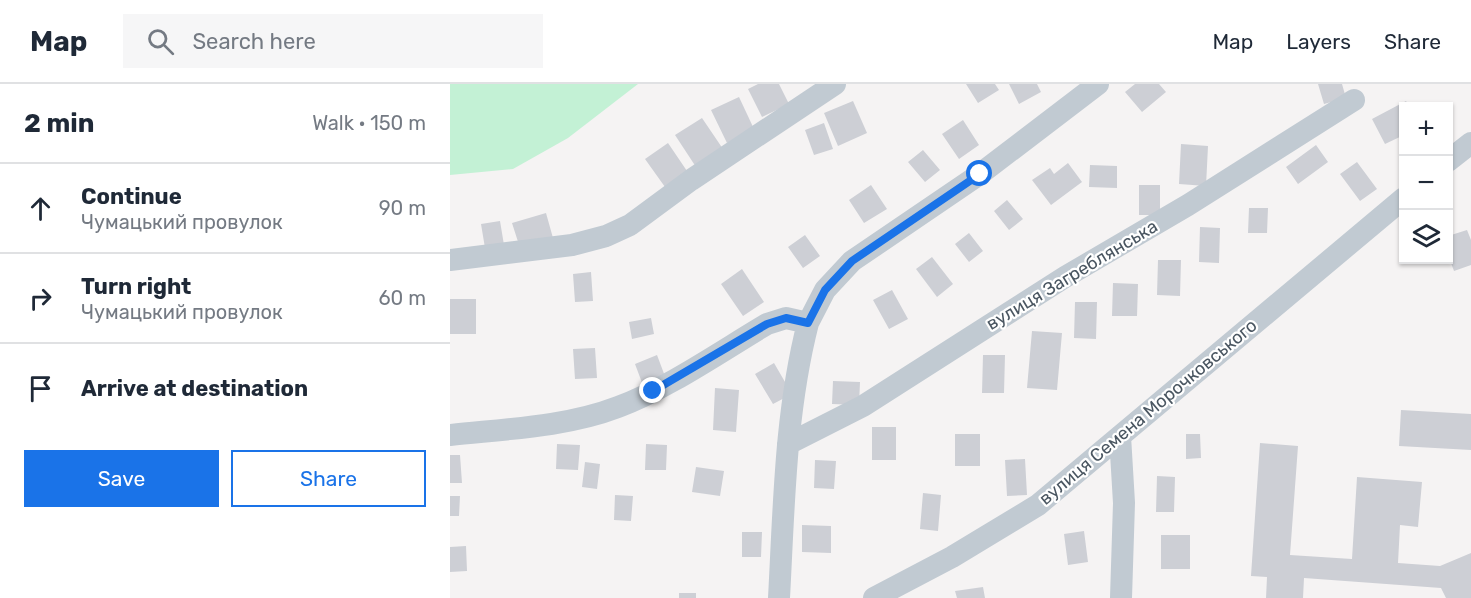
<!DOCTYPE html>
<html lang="en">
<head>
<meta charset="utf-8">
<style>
  :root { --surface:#fff; --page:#f6f6f7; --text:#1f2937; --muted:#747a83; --line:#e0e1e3; --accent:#1a73e8 }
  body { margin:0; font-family:Rubik,sans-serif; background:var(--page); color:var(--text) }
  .controls { position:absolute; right:18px; top:18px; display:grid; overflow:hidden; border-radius:0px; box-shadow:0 2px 4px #0004 }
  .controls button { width:54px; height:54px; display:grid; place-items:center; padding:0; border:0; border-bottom:2px solid var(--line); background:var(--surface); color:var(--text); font:30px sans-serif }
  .stop { position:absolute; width:18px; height:18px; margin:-14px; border:4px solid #1a73e8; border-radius:50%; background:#fff }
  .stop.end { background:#1a73e8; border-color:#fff; box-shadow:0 2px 6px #0008 }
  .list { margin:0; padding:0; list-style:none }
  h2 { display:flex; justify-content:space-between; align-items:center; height:78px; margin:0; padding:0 24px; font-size:26px }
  h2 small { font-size:20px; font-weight:400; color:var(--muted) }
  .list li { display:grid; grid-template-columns:39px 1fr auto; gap:18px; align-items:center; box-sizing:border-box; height:90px; padding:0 24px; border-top:2px solid var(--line) }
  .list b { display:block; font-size:22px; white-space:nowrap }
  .list p { margin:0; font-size:20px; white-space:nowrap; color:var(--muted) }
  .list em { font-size:20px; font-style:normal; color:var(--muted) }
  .actions { display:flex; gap:12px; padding:18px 24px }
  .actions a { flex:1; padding:14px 0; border:2px solid var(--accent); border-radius:0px; text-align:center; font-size:21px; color:var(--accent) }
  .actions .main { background:var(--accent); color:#fff }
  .icon { flex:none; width:33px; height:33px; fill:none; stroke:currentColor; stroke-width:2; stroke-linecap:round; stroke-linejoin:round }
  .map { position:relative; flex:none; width:1021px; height:514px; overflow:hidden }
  header { display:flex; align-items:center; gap:36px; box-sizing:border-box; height:84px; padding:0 30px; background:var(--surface); border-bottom:2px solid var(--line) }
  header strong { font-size:28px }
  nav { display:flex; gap:33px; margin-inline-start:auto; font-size:21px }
  .search { width:420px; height:54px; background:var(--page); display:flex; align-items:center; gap:15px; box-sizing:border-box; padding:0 21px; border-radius:0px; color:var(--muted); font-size:22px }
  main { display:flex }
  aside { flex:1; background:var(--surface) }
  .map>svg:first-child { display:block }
  .green { fill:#c3f1d5 }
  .building { fill:#cdcfd5 }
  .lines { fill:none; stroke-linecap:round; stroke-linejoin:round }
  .minor { stroke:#c1cad2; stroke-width:22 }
  .route { stroke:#1a73e8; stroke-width:8 }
  .labels { text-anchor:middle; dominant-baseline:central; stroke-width:4.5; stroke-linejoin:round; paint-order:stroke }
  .street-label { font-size:18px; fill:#4a5661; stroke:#fff }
</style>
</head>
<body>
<header>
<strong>Map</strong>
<div class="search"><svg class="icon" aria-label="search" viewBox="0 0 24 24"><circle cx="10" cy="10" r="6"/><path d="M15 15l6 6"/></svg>Search here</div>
<nav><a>Map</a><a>Layers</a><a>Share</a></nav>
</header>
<main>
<aside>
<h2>2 min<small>Walk · 150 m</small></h2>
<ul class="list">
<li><svg class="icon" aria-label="ahead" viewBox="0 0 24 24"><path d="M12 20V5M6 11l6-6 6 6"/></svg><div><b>Continue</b><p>Чумацький провулок</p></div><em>90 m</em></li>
<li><svg class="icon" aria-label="right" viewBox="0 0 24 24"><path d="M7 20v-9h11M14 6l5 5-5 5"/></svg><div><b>Turn right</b><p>Чумацький провулок</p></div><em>60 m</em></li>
<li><svg class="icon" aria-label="arrive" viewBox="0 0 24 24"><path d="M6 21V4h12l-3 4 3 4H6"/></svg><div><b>Arrive at destination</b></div></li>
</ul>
<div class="actions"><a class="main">Save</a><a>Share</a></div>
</aside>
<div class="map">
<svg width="1021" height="514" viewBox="0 0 1021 514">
  <rect width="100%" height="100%" fill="#f5f3f3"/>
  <path class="green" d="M0,0H188L118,54L63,85L0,91Z"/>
  <path class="building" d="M308,0H329L339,20L312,33L298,5Z
    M516,0H545L549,6L528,19Z
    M559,0H587L591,8L569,20Z
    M685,0H709L716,8L692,28L675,8Z
    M868,0H892L896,14L874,20Z
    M289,13L304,45L277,59L261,26Z
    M403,17L417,49L388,62L374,29Z
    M956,17L959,22H954V51L935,60L922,35Z
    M252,34L273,65L246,83L225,51Z
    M513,36L529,61L509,75L492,50Z
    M374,39L383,65L364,71L355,46Z
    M218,59L237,87L215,103L195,75Z
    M731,60L758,62L756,102L729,100Z
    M866,61L878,78L848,100L836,83Z
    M473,66L490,86L475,98L458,78Z
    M907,78L927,105L910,117L890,90Z
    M618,79L632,98L601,121L582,96L600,84L604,90Z
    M640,81L667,82V104L639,103Z
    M421,101L437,125L414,139L399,116Z
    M689,101H710V131H689Z
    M557,116L573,135L559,146L544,127Z
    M799,124H818L817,149H798Z
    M96,129L103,154L70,164L62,139Z
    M50,137L54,161L35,164L31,140Z
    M750,143L770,144L769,179L749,178Z
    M1017,146L1021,156V181L1004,187L998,171V152Z
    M519,149L533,167L519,178L505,160Z
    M355,151L370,172L353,184L338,163Z
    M482,173L503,200L487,213L466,185Z
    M708,176H731L730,212L707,211Z
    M292,185L314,218L293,232L271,200Z
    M141,188L143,217L125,218L123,190Z
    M663,199L688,200L687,232H662Z
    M442,206L458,235L439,245L423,216Z
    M0,215H26V250H0Z
    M625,218H647L646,255L624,254Z
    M201,234L204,250L182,255L179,238Z
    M582,247L612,249L607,306L577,304Z
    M145,264L147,294L125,295L123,265Z
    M207,271L216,295L194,304L185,280Z
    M533,271H555L554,309H532Z
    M324,279L342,310L323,320L305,290Z
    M383,297L410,298L409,321L382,320Z
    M265,304L289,306L286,348L263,346Z
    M951,326L1021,330V366L949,362Z
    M422,343H446V376H422Z
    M505,350H530V382H505Z
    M736,350H750L751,374L736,375Z
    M810,359L848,362L840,471L902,475L907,393L972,398L968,443L950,441L948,479L990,482L1021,469V514H996L991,504L854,494L853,514H816L817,493L801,492Z
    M107,360L130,361L128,386L106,385Z
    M196,360L217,361L216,386H195Z
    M0,371H10L12,399H0Z
    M575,375L577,411L557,412L555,376Z
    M365,376L386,377L384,405L364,404Z
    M135,378L150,380L147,405L132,403Z
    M246,383L274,387L270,412L242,408Z
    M707,392L725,393L724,428H706Z
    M473,409L491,411L488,447L470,445Z
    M165,411L183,412L181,437L164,436Z
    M0,412H10L9,432H0Z
    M352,441L381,442V469L352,468Z
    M634,447L638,478L618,481L614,450Z
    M292,448H312L311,473H292Z
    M711,451H740V485H711Z
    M16,462L17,487L0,488V463Z
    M533,503L535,514H507L505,507Z
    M229,509H246V514H229Z"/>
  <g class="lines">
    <path class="minor" d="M998,77L1021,59
      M0,176L122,161L156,152L180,141L241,96L385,0
      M0,351C55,345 116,343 168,323C215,306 273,266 317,240L336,234L358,239L375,206L402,177L530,90L648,0
      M670,352L674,419L671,514
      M338,360L413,322L615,193L738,121L904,16
      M329,514C334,422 335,329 358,239
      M424,514L502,473L588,421L954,114"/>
  </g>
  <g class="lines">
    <path class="route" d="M203,307L317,240L336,234L358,239L375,206L402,177L530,90"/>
  </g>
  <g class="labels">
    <g class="street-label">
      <text transform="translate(622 191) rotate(-31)">вулиця Загреблянська</text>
      <text transform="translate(698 328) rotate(-40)">вулиця Семена Морочковського</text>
    </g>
  </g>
</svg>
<div class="controls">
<button>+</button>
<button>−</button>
<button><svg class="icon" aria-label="layers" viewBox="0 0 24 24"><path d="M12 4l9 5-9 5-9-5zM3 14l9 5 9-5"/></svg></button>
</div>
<div class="stop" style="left:530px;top:90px"></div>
<div class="stop end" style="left:203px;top:307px"></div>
</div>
</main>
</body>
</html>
